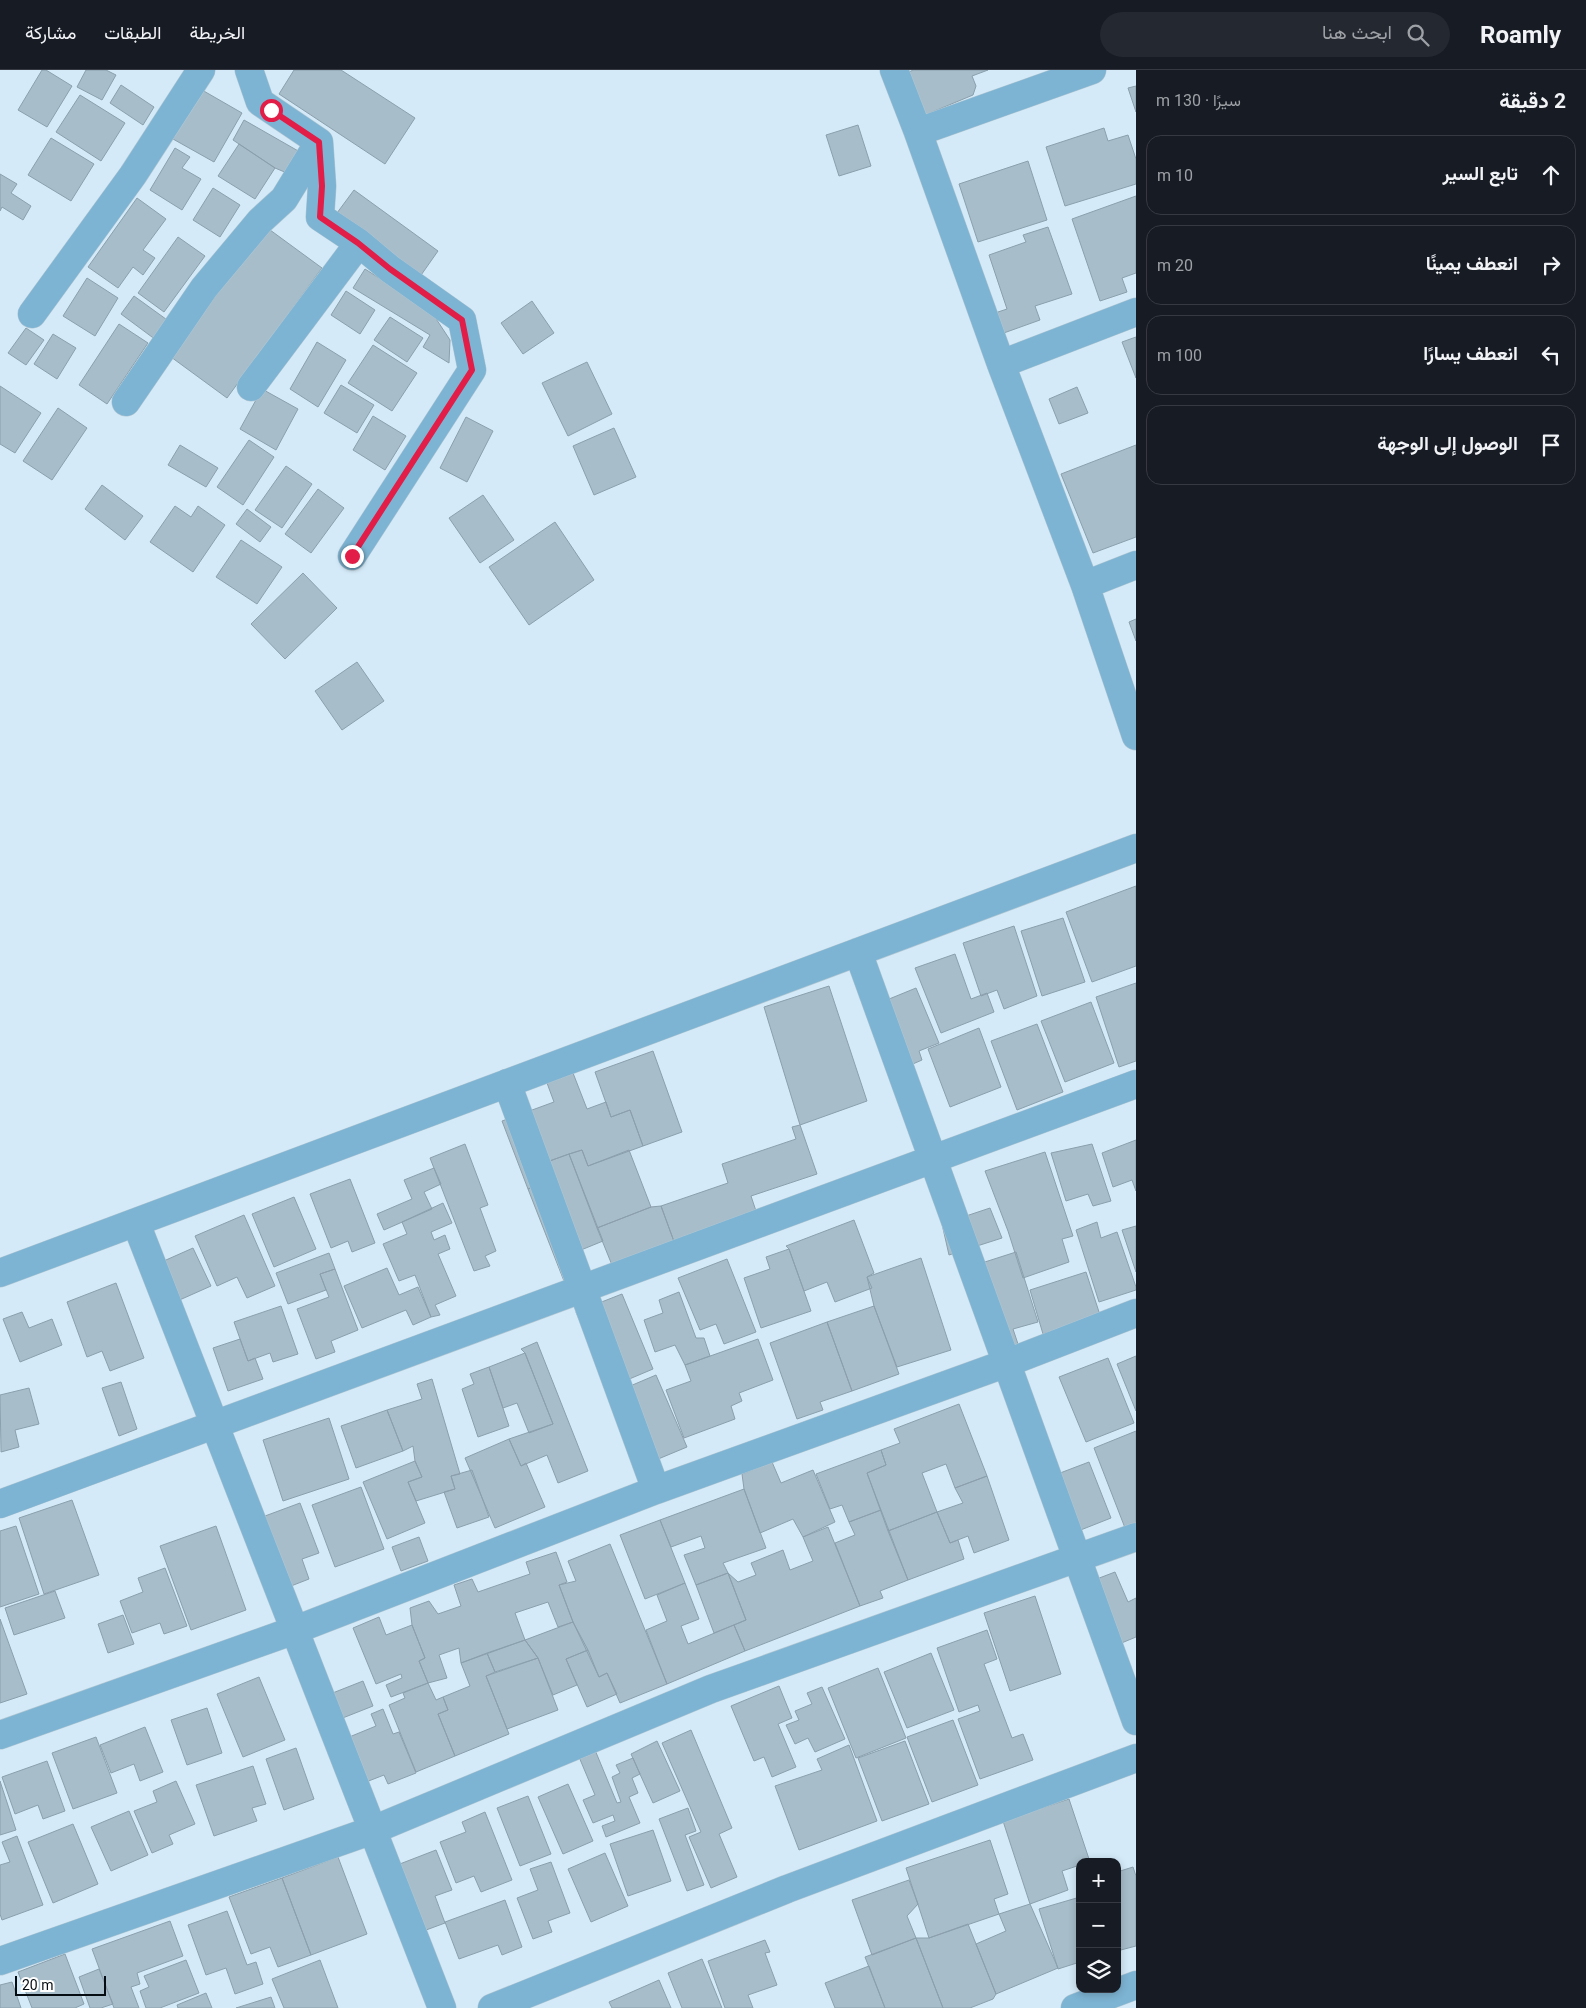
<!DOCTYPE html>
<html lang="ar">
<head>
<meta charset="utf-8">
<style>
  :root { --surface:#171b24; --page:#242831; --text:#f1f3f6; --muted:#9ea1a6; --line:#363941 }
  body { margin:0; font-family:Roboto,Vazirmatn,sans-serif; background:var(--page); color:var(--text); direction:rtl }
  .controls { position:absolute; right:15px; bottom:15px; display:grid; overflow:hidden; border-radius:10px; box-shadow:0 2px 8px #0003 }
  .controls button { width:45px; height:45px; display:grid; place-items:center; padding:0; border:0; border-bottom:1px solid var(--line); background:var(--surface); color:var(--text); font:25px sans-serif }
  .scale { position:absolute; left:15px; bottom:12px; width:91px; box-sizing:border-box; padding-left:5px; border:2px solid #060d12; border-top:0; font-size:14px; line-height:18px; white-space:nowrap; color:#060d12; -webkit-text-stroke:4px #fff; paint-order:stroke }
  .stop { position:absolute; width:15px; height:15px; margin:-11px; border:4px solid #e11d48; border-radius:50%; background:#fff }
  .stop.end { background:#e11d48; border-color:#fff; box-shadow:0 1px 5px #0008 }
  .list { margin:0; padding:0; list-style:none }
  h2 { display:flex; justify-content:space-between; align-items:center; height:65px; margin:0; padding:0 20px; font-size:21px }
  h2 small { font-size:16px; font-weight:400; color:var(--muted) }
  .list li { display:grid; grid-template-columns:32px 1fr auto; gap:15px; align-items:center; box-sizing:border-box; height:80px; margin:0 10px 10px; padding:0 10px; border:1px solid var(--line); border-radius:15px }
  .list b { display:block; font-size:19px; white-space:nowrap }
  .list em { font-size:16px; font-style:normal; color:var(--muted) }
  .icon { flex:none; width:28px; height:28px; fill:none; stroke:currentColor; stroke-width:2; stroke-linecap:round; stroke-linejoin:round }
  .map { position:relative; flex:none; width:1136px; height:1938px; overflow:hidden; direction:ltr }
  header { display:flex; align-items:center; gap:30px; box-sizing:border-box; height:70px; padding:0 25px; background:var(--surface); border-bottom:1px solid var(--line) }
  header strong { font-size:24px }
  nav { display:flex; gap:28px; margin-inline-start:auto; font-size:18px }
  .search { width:350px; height:45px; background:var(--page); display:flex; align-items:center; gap:12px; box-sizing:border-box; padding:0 18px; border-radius:28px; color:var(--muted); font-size:19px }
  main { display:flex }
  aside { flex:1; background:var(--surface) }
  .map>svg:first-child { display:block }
  .building { fill:#a7bdca; stroke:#8ba0ac }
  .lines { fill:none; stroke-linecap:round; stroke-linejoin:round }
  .minor-casing { stroke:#b3c7d3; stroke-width:29 }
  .tertiary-casing { stroke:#b3c7d3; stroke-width:29 }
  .minor { stroke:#7db4d3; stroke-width:28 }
  .tertiary { stroke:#7db4d3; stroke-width:28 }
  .route { stroke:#e11d48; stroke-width:6 }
</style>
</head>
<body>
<header>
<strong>Roamly</strong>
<div class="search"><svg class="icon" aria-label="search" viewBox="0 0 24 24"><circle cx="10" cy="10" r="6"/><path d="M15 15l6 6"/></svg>ابحث هنا</div>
<nav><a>الخريطة</a><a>الطبقات</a><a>مشاركة</a></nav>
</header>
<main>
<aside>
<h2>2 دقيقة<small>سيرًا · 130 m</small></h2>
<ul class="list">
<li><svg class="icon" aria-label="ahead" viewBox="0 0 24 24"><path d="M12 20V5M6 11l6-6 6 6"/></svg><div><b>تابع السير</b></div><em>10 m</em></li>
<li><svg class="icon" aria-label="right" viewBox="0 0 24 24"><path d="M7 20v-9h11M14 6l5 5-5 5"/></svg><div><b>انعطف يمينًا</b></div><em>20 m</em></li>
<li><svg class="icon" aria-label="left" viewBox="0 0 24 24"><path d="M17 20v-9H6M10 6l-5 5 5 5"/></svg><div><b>انعطف يسارًا</b></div><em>100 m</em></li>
<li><svg class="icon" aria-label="arrive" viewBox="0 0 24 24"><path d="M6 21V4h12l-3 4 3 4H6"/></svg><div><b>الوصول إلى الوجهة</b></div></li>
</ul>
</aside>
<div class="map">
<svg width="1136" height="1938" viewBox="0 0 1136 1938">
  <rect width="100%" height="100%" fill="#d4eaf8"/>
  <path class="building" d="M42,0H46L72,16L47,57L18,40Z
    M86,0H106L116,5L102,30L77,17Z
    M294,0H341L415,48L385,94L279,24Z
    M913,0H988L972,6L976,16L973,25L925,45L907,3Z
    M121,15L154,37L143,55L110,33Z
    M1136,16V42L1128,18Z
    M202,20L242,43L214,92L173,69Z
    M80,25L125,53L101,91L56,62Z
    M244,50L300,82L287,103L275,98L233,70Z
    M858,55L871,96L839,106L826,65Z
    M1104,58L1108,71L1128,65L1136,89V114L1065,136L1046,77Z
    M51,68L94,94L71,131L28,105Z
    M239,74L275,98L255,129L218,106Z
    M175,78L190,87L182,98L201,109L182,140L150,120Z
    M1028,91L1047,150L978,172L959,114Z
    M0,104L17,114L11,123L31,136L23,150L2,137L0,141Z
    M213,118L240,135L220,167L193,150Z
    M354,120L438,181L419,208L334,147Z
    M1136,126V203L1122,208L1127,222L1100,231L1072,149Z
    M137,128L166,149L143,180L155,188L143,205L133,197L118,218L88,197Z
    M266,157L322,198L227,328L171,287Z
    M1048,157L1072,224L1035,236L1040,250L1001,264L995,243L1007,239L989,185L1026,172L1023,165Z
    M178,167L205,186L164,242L138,223Z
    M365,199L431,241L450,270L449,293L423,277L430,265L353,218Z
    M87,208L118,228L95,266L63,246Z
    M346,221L375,240L360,264L331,245Z
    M134,226L170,252L156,270L121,244Z
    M532,231L554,263L523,284L501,253Z
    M390,247L423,268L407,292L374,270Z
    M119,254L148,273L107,334L79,315Z
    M26,258L44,270L26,295L8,283Z
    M53,264L76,278L57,309L34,294Z
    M1136,267V308L1122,272Z
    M317,272L346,290L318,337L290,319Z
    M373,275L417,303L392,341L348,313Z
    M587,292L612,344L568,366L542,313Z
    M341,315L374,335L357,363L324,343Z
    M0,316L41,343L15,383L0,374Z
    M1077,317L1088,343L1059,354L1049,329Z
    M262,319L298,339L276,380L240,359Z
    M58,338L87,358L52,410L23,391Z
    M373,346L406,366L385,400L353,380Z
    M466,347L493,361L467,412L440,398Z
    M614,358L636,407L594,425L573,376Z
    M249,370L274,387L243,435L217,417Z
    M180,375L218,398L206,417L168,395Z
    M1136,375V467L1093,483L1061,404Z
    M286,396L312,414L282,458L255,440Z
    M102,415L143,446L125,470L85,439Z
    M318,419L344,438L311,483L285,464Z
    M483,425L514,470L480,493L449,448Z
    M175,436L191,447L198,436L225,455L193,502L150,472Z
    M247,439L271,457L260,472L236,454Z
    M555,452L594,510L529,555L489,497Z
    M241,470L282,497L257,534L216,507Z
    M303,503L337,538L285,589L251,554Z
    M1136,549V571L1129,552Z
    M357,592L384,631L342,660L315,621Z
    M1136,816V896L1092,912L1066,842Z
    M1063,848L1085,912L1042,926L1021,861Z
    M1014,856L1037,926L1004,939L997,920L981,926L963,873Z
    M955,884L971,929L987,923L994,942L941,963L915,898Z
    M1136,913V991L1119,997L1096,927Z
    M829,916L867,1031L800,1055L764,937Z
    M916,918L939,973L919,981L922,990L899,1000L872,936Z
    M1091,932L1114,993L1065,1012L1041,951Z
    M1037,954L1063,1022L1017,1040L991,971Z
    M979,958L1001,1017L950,1037L928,979Z
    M653,981L682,1062L643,1076L630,1040L611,1047L595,1002Z
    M573,1003L587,1039L606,1032L611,1047L630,1040L643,1076L588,1096L582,1080L569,1084L544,1093L551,1110L528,1119L502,1051L554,1032L547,1013Z
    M800,1055L817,1104L751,1126L758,1147L676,1177L661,1136L728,1113L722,1094L796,1069L792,1057Z
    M1136,1070V1121L1132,1110L1113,1117L1102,1083Z
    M465,1074L488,1135L480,1138L496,1181L485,1186L490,1196L474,1201L430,1088Z
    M1092,1074L1111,1131L1093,1136L1088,1124L1066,1131L1051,1083Z
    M582,1080L588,1096L629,1080L651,1137L597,1158L569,1084Z
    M1045,1082L1073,1166L1062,1169L1069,1192L1023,1208L1008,1161L985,1101Z
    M569,1084L603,1171L581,1180L590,1201L564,1211L528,1119L551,1110L544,1093Z
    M434,1098L441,1114L424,1122L432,1139L384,1160L377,1144L412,1129L404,1110Z
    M350,1109L375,1173L352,1182L348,1171L331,1178L310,1124Z
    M294,1127L316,1179L274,1197L252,1144Z
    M443,1133L452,1153L431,1162L434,1170L445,1165L450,1179L438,1184L456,1226L435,1235L440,1245L431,1247L415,1205L399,1211L383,1174L407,1164L402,1152Z
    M661,1136L676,1177L614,1200L597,1158L651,1137Z
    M990,1138L1002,1168L949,1185L942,1154Z
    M244,1145L275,1216L247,1228L237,1207L217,1216L195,1166Z
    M854,1150L874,1203L867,1207L872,1218L835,1232L827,1212L804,1221L789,1179L786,1176Z
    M1097,1152L1101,1168L1117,1162L1136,1217V1220L1099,1232L1076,1160Z
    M1136,1156V1202L1122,1160Z
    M193,1178L211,1216L175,1232L157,1194Z
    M789,1179L811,1241L761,1258L744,1208L770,1199L766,1187Z
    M1016,1182L1038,1252L1013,1259L1021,1283L992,1292L963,1199Z
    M329,1183L335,1199L320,1204L326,1220L288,1234L276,1203Z
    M921,1188L951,1280L897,1297L874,1236L867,1207Z
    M727,1189L756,1262L724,1274L716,1254L700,1260L678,1208Z
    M387,1198L399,1225L418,1217L431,1247L413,1255L406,1240L362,1258L344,1216Z
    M335,1199L358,1260L331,1271L335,1282L316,1289L297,1239L329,1227L320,1204Z
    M1086,1202L1100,1245L1043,1264L1030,1220Z
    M116,1213L144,1288L110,1301L102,1281L87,1287L67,1232Z
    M679,1222L696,1268H704L710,1286L685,1295L675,1275L655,1282L644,1250L663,1243L659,1230Z
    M622,1224L653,1299L608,1318L576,1242Z
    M281,1236L298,1284L273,1292L270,1283L248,1291L234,1252Z
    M874,1236L899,1304L852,1321L827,1252Z
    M22,1242L29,1258L52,1249L62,1275L20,1292L3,1249Z
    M827,1252L852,1321L820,1332L823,1340L797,1349L770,1273Z
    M240,1269L248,1291L255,1288L263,1309L228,1321L213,1278Z
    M758,1269L773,1310L739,1323L742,1331L731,1336L735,1349L684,1368L666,1320L691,1311L685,1295Z
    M537,1272L588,1401L558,1413L547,1385L521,1396L509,1369L553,1354L525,1283L521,1279Z
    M525,1283L553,1354L529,1363L517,1333L503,1338L489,1297Z
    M1136,1286V1341L1117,1294Z
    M1108,1288L1134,1353L1086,1372L1059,1307Z
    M489,1297L509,1356L478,1367L462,1319L474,1314L470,1304Z
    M656,1305L687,1377L639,1397L609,1325Z
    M432,1309L460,1404L451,1406L455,1419L416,1431L408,1412L422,1407L415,1391L413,1376L403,1381L387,1340L422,1329L417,1314Z
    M121,1312L137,1359L119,1366L102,1318Z
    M29,1318L39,1354L15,1360L19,1377L1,1382L0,1325Z
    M959,1334L987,1406L955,1418L946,1394L922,1403L937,1442L888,1461L867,1403L886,1395L881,1380L900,1373L894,1359Z
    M387,1340L403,1381L356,1398L341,1356Z
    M329,1348L349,1409L283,1431L263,1370Z
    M1136,1361V1460L1127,1463L1094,1378Z
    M509,1369L521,1396L526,1393L545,1437L495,1458L465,1388Z
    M881,1380L886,1395L867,1403L881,1440L849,1452L842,1435L830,1439L816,1404Z
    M415,1391L422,1407L408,1412L425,1453L387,1469L363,1412Z
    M772,1392L781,1413L813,1400L835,1452L803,1467L793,1449L760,1463L744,1419L742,1404Z
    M1089,1392L1111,1448L1068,1465L1047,1408Z
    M472,1400L489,1447L457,1458L444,1422L455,1419L451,1406Z
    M987,1406L1009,1470L974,1483L968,1466L950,1473L937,1442L963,1433L955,1418Z
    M361,1417L384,1479L335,1497L312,1435Z
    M744,1419L766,1478L723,1493L728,1503L696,1515L684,1485L705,1478L701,1466L671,1477L660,1450Z
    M72,1430L99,1505L44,1524L19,1448Z
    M300,1433L319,1483L302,1489L309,1509L291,1516L265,1446Z
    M881,1440L908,1510L880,1521L883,1528L860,1536L835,1473L855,1465L849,1452Z
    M937,1442L950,1473L958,1470L964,1489L908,1510L888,1461Z
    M660,1450L685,1513L645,1529L620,1465Z
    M16,1456L39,1524L0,1537V1461Z
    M216,1456L246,1540L191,1560L160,1476Z
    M828,1457L860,1536L745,1581L734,1555L746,1550L728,1503L738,1512L756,1505L751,1493L783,1480L790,1500L813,1491L803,1467Z
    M419,1467L428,1491L401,1501L392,1477Z
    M610,1474L667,1614L620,1633L607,1603L599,1607L573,1552L559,1515L576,1511L568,1491Z
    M556,1482L567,1512L559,1515L573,1552L558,1557L548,1532L515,1543L525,1570L461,1593L459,1578L439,1585L447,1608L428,1613L419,1591L425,1588L412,1555L410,1538L429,1531L438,1544L461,1536L454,1515L472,1509L478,1522L530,1504L526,1492Z
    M165,1498L187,1556L164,1564L160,1553L132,1563L120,1531L143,1522L138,1508Z
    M1115,1502L1128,1532L1136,1528V1567L1107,1579L1081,1515Z
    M728,1503L746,1550L714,1563L696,1515Z
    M685,1513L699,1549L681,1556L688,1574L734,1555L745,1581L667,1614L646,1560L667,1551L657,1525Z
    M55,1521L65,1548L14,1565L5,1538Z
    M1035,1526L1061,1604L1010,1621L984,1543Z
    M123,1545L134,1574L108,1583L98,1554Z
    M379,1547L386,1565L412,1555L425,1588L419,1591L428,1613L391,1627L386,1615L402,1608L401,1604L376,1614L353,1558Z
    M0,1549L27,1624L0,1633Z
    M573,1552L588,1580L566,1589L577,1615L553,1625L538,1588L525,1570Z
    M987,1560L997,1589L984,1594L1012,1668L1023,1664L1033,1690L980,1709L958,1649L980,1641L978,1635L959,1642L937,1578Z
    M525,1570L538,1588L495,1602L487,1583Z
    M588,1580L599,1607L607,1603L617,1624L587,1637L566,1589Z
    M487,1583L495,1602L486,1606L509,1664L455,1686L438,1644L448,1640L443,1627L470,1616L461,1593Z
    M931,1583L954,1640L907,1658L884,1602Z
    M538,1588L558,1640L507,1659L486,1606Z
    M878,1598L906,1668L856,1688L828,1618Z
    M259,1607L285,1670L243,1687L217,1624Z
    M363,1611L373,1636L330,1653L320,1628Z
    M428,1613L436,1630L443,1627L448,1640L438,1644L455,1686L416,1702L389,1635L405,1628L403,1623Z
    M779,1616L792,1648L778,1654L796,1697L772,1707L764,1687L754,1691L731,1636Z
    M822,1617L845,1669L815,1682L808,1668L795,1674L786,1655L799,1650L795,1641L812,1634L807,1623Z
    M207,1638L222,1683L187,1695L171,1650Z
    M383,1639L393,1664L399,1662L416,1703L388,1714L384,1705L366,1712L342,1670L376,1656L371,1644Z
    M953,1650L978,1715L932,1732L907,1667Z
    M145,1657L163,1702L140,1711L134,1694L111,1703L100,1675Z
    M691,1660L732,1758L719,1764L737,1807L711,1818L689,1767L701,1762L662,1673Z
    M96,1667L117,1723L73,1739L52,1683Z
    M657,1671L680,1721L653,1733L631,1684Z
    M905,1671L929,1734L882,1751L858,1688Z
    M849,1675L877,1751L799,1780L775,1716L822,1700L817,1689Z
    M296,1678L314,1729L284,1740L266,1689Z
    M595,1680L617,1733L621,1732L612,1707L620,1703L616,1695L633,1688L640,1704L632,1708L638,1723L629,1727L640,1753L606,1767L602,1756L615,1751L613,1745L593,1753L583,1730L595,1725L579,1687Z
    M47,1691L65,1741L43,1749L38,1735L15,1744L2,1707Z
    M253,1696L266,1734L252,1738L257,1751L214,1766L196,1715Z
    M0,1711L16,1760L0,1765Z
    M176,1711L195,1754L169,1765L173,1774L152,1783L134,1741L157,1732L153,1721Z
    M568,1714L593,1771L563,1784L538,1727Z
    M528,1726L551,1784L520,1796L497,1738Z
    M1069,1729L1090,1792H1080V1795L1062,1801L1068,1820L1030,1834L1003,1751Z
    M688,1738L696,1761L685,1765L704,1815L687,1821L659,1749Z
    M129,1741L148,1785L111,1801L91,1757Z
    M485,1742L512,1810L481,1822L474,1806L456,1813L440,1772L466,1762L462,1752Z
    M73,1754L98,1814L53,1833L28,1772Z
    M653,1760L671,1811L628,1826L610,1774Z
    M17,1766L43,1835L2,1850L0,1844V1795L10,1792L2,1772Z
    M990,1770L1008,1824L994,1829L999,1844L929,1868L906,1798Z
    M436,1780L452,1820L435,1826L445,1853L418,1863L392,1797Z
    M605,1783L628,1836L591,1852L568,1799Z
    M338,1787L367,1864L311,1885L282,1808Z
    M551,1792L570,1843L548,1851L552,1862L533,1869L517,1828L538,1820L530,1799Z
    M1133,1797L1136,1806V1876L1117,1881V1802Z
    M282,1808L311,1885L278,1897L270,1877L251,1884L229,1827Z
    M909,1810L918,1834L907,1846L916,1868L872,1885L852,1830Z
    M1080,1827V1892L1058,1899L1039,1839Z
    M505,1830L522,1877L502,1885L498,1875L459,1889L445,1852Z
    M1030,1834L1058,1898L996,1924L976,1874L1006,1861L999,1844Z
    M227,1841L247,1895L256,1892L263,1914L235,1924L226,1898L206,1905L188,1855Z
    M170,1851L183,1886L137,1903L140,1914L131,1917L139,1938H114L92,1879Z
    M968,1854L996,1924L993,1929L970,1938H943L916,1868H929Z
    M916,1868L943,1938H885L865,1887Z
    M765,1870L770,1882L765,1883L777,1915L748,1925L753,1938H725L708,1891Z
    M65,1884L84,1934L75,1938H32L18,1902Z
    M702,1889L722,1938H682L668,1903Z
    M186,1890L199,1923L160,1938H146L140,1921L149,1917L144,1906Z
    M320,1890L338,1938H284L272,1909Z
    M869,1896L885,1938H835L825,1913Z
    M99,1899L113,1934L101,1938H90L79,1907Z
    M659,1910L671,1938H612L609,1932Z
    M12,1912L21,1938H0V1915Z
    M206,1923L212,1938H178L177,1935Z
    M271,1927L275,1938H236Z"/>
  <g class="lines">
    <defs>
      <path id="minor" d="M249,0L260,32L319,72L322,116L320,147L359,173L390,199L462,250L472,300L352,486
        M894,0L918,62L1001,294L1085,515L1136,666
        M918,62L1092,0
        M32,244L133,105L201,0
        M1001,294L1136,242
        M251,317L359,173
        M126,332L204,218L260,151L284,129L319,72
        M1085,515L1136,495
        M858,882L1136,1651
        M507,1013L656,1420
        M136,1153L442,1938
        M0,1203L1136,778
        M0,1434L1136,1014
        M0,1665L295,1560L656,1420L1007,1293L1136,1243
        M0,1891L373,1760L711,1619L1136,1467
        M492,1938L787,1819L1136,1688"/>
      <path id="tertiary" d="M1075,1938L1136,1915"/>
    </defs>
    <use href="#minor" class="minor-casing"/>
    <use href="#tertiary" class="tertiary-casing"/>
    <use href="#minor" class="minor"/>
    <use href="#tertiary" class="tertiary"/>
  </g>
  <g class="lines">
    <path class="route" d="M271,40L319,72L322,116L320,147L358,173L390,199L462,250L472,300L352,486"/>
  </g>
</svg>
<div class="controls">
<button>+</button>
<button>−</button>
<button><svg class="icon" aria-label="layers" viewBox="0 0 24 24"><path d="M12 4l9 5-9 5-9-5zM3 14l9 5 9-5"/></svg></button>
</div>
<div class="scale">20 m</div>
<div class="stop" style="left:271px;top:40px"></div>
<div class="stop end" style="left:352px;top:486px"></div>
</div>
</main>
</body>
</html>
